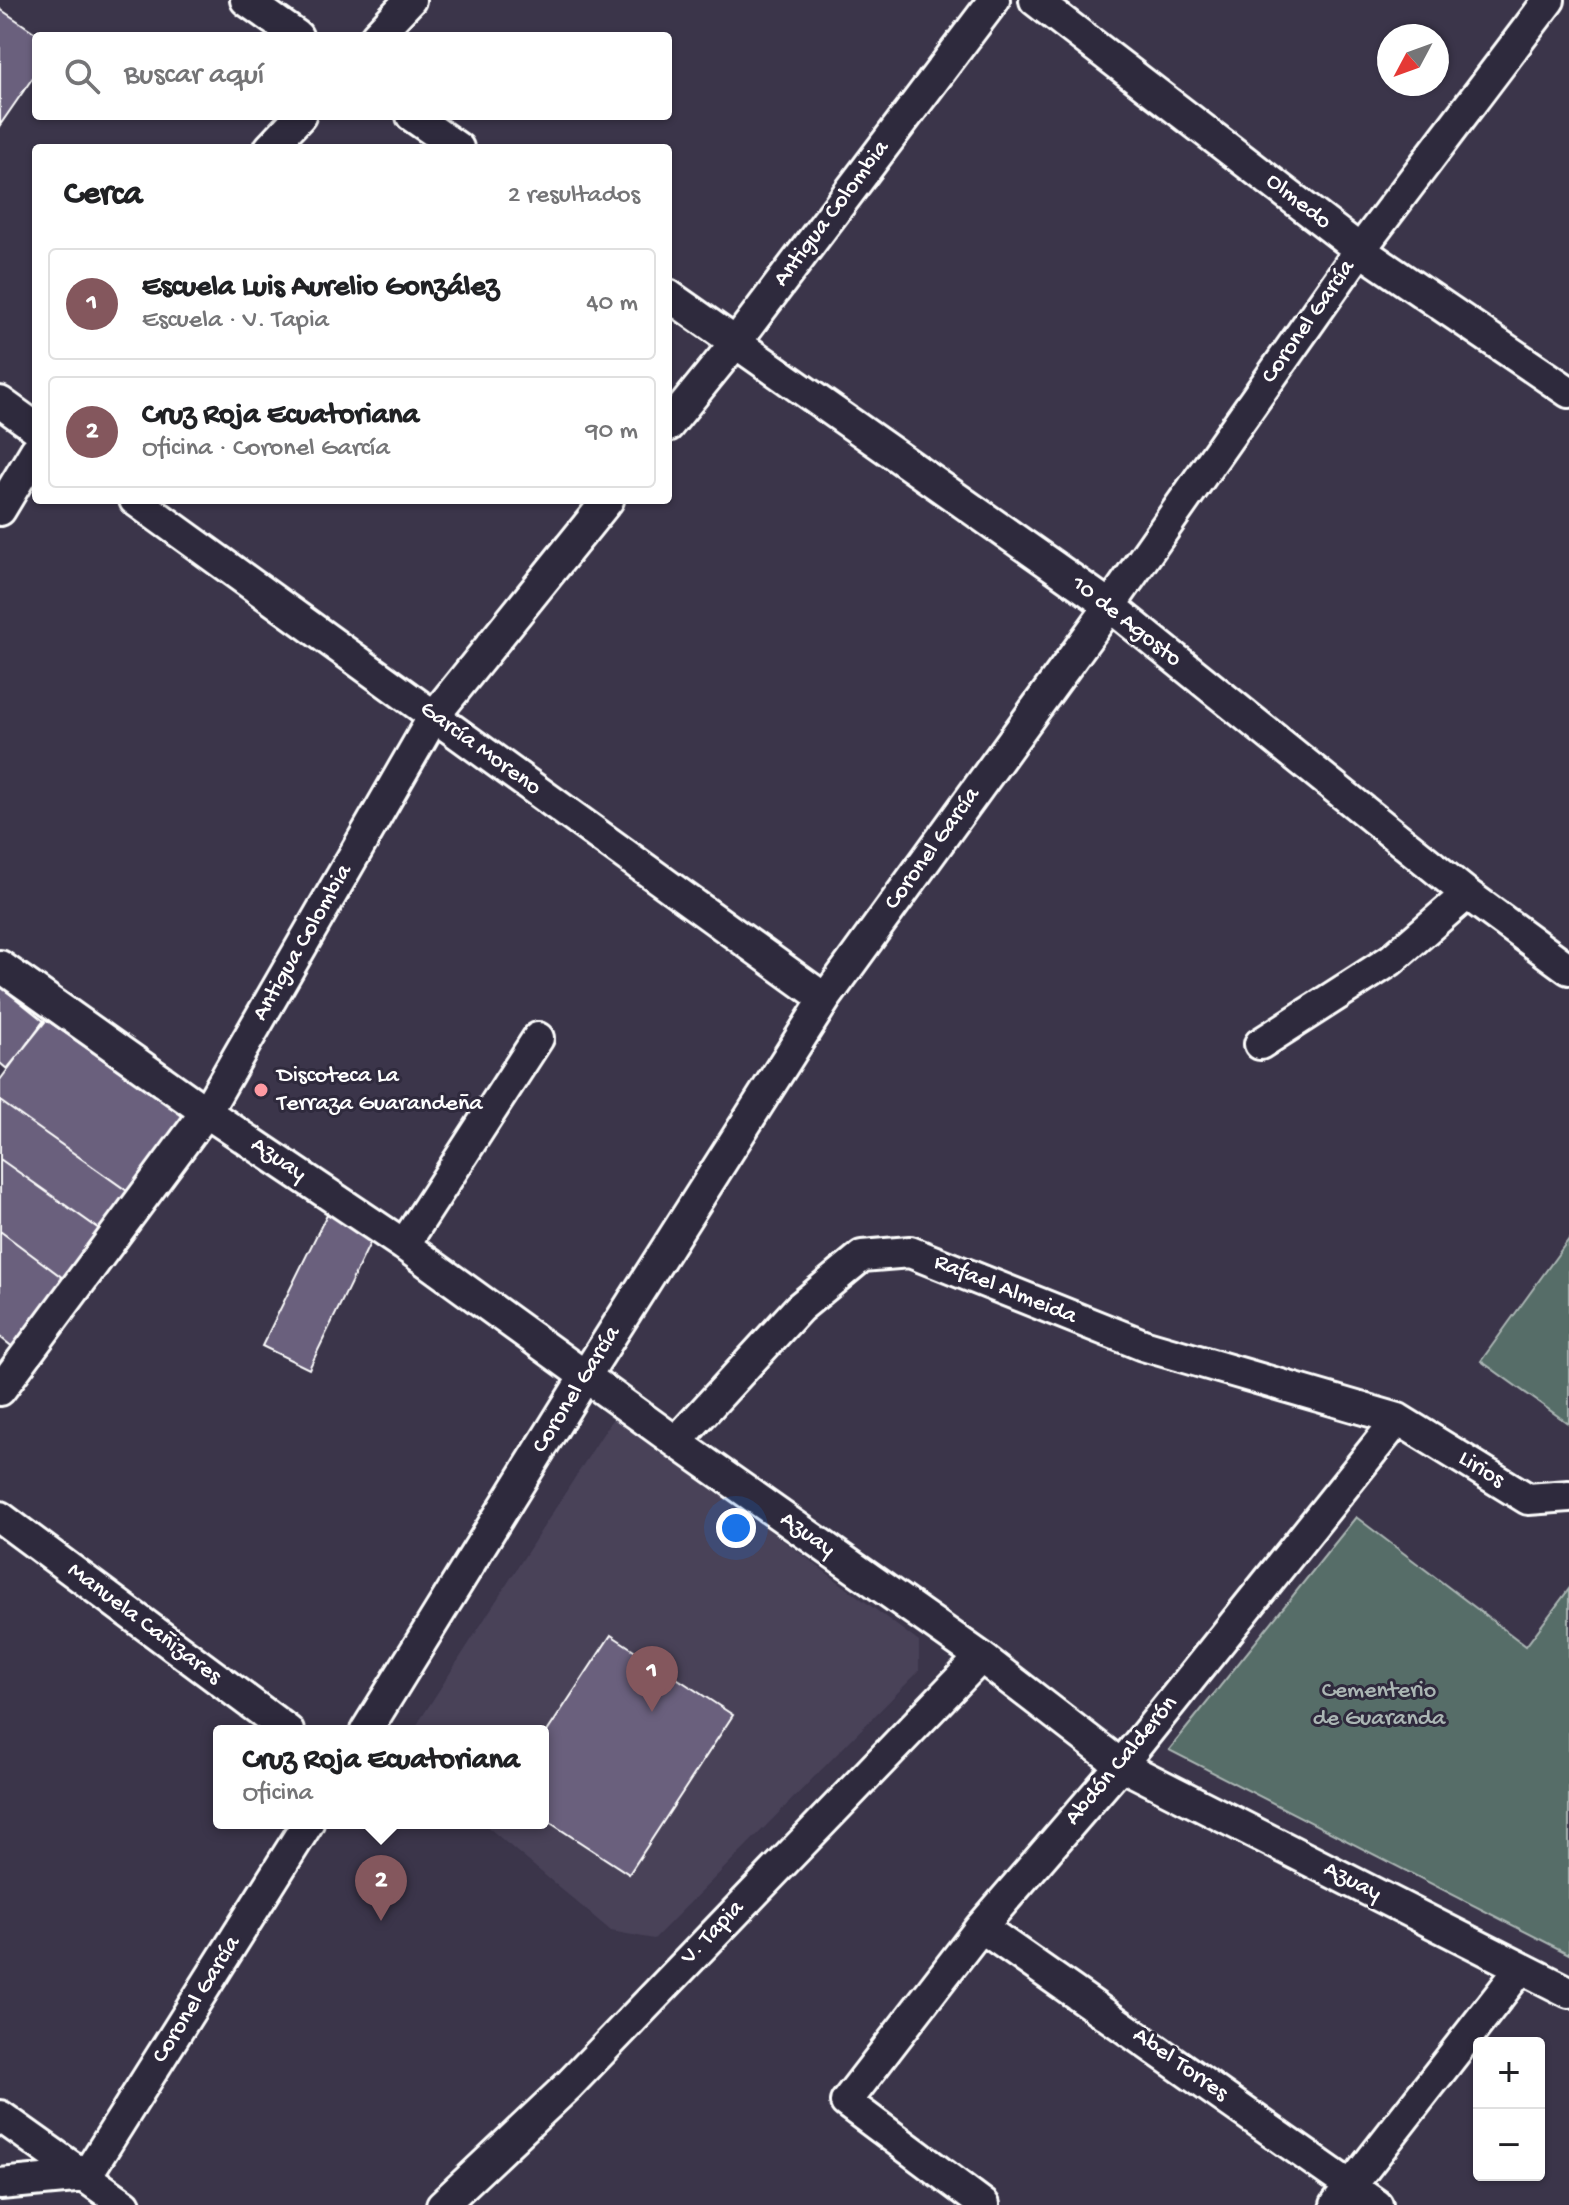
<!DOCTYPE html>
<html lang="es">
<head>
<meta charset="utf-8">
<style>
  :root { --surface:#fff; --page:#f2f2f2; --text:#202124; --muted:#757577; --line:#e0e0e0; --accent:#84575d }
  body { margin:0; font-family:"Gochi Hand",sans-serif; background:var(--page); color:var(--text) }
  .controls { position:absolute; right:24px; bottom:24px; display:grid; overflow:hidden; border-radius:8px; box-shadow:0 2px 6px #0004 }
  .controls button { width:72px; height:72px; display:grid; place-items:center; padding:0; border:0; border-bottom:2px solid var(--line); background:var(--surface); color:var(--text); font:40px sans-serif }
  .compass { position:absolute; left:1377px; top:24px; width:72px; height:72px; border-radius:50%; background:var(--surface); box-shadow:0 2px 6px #0004; rotate:229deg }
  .you { position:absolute; left:736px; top:1528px; width:28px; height:28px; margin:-20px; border:6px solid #fff; border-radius:50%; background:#1a73e8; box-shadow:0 0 0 12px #1a73e833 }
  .badge { display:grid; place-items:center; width:52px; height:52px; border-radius:50%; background:var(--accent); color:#fff; font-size:26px; font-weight:700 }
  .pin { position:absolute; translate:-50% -66px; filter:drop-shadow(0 2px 4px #0008) }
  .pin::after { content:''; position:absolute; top:42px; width:28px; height:24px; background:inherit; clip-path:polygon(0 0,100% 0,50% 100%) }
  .popup { position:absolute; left:213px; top:1725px; width:336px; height:104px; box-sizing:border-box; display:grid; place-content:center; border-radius:8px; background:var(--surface); filter:drop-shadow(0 2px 6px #0005); font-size:26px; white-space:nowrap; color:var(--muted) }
  .popup b { font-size:30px; color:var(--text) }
  .popup::after { content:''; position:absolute; left:50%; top:100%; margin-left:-16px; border:16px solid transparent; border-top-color:var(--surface) }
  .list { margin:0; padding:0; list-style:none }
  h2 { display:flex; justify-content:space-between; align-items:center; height:104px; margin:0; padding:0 32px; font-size:34px }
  h2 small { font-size:26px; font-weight:400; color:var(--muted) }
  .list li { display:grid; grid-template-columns:52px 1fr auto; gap:24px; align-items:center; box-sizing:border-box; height:112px; margin:0 16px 16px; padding:0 16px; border:2px solid var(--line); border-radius:8px }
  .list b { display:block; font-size:30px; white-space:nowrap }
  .list p { margin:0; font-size:26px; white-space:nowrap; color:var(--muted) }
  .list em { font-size:26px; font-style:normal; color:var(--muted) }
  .icon { flex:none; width:44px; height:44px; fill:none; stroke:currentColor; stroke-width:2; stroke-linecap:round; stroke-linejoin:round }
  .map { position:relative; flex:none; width:1569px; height:2205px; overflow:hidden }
  .search { position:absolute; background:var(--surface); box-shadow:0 2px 6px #0004; left:32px; top:32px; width:640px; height:88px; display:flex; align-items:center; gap:20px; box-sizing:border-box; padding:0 28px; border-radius:8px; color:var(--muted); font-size:30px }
  .panel { position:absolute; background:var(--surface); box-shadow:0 2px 6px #0004; left:32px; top:144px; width:640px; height:360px; border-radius:8px }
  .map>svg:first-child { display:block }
  .built { fill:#494259 }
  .green { fill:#576d68; stroke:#abb6b4; stroke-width:2 }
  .building { fill:#6a607d; stroke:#fff; stroke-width:2 }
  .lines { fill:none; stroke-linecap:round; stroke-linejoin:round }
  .minor-casing { stroke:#fff; stroke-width:36 }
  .minor { stroke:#2f2a3d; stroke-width:30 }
  .poi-dot { fill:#ff9aa2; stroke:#2f2a3d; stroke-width:3 }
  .labels { text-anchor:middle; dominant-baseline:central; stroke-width:6; stroke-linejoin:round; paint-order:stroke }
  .street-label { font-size:24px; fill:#fff; stroke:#2f2a3d }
  .poi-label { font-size:24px; fill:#fff; stroke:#2f2a3d; text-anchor:start }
  .park-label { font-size:24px; fill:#abb6b4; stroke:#2f2a3d }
</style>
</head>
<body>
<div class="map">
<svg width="1569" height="2205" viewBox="0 0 1569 2205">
  <rect width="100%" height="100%" fill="#3b354a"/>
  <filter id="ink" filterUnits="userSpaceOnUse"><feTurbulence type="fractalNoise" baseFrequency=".0125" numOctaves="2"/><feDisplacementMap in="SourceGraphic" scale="16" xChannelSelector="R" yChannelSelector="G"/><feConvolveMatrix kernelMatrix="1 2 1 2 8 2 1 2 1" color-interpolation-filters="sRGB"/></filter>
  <g filter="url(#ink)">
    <path class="built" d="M615,1415L919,1642V1671L654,1939L611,1931L483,1823H543V1731H413Z"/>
    <path class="green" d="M1569,1239V1424L1481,1361Z
      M1356,1517L1526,1646L1569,1589V1954L1169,1750Z"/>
    <path class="building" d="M0,9L40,36H36V73L0,125Z
      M0,986L45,1022L7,1069L0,1063Z
      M45,1019L184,1116L130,1193L0,1101V1080Z
      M0,1101L130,1193L102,1231L0,1159Z
      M0,1159L102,1231L67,1281L0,1231Z
      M327,1214L373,1237L309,1369L262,1346Z
      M0,1231L67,1281L14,1348L0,1337Z
      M611,1635L733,1715L629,1874L543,1818V1738Z"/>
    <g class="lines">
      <defs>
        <path id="minor" d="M246,0L297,36
          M1035,0L1360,250L1569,392
          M376,36L410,0
          M412,116L458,148
          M270,148L300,116
          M668,295L1110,606L1467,894L1569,969
          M0,402L36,428
          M668,426L736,342L994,0
          M135,500L825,999
          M0,510L36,450
          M0,966L206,1112L404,1245L676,1442L981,1657L1121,1765L1569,1992
          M1260,1044L1391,960L1467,894
          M404,1245L538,1038
          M0,1390L206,1112L434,716L608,500
          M676,1442L799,1308L862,1256L910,1252L1143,1345L1398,1419L1528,1499L1569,1496
          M0,1517L288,1731
          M366,1731L586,1375L825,999L1110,606L1360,250L1549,0
          M981,1927L1377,2205
          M0,2116L125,2205
          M86,2176L308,1823
          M0,2184L86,2176
          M442,2205L568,2086L981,1657
          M984,2205L846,2102L981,1927L1121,1765L1398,1419
          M1336,2205L1521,1968"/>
      </defs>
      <use href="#minor" class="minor-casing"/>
      <use href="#minor" class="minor"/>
    </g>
  </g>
  <circle class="poi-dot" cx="261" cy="1090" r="8"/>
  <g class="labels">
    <g class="street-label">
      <text transform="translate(1298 202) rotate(38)">Olmedo</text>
      <text transform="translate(832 214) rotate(-53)">Antigua Colombia</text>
      <text transform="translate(1309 322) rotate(-55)">Coronel García</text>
      <text transform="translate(1126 622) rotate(38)">10 de Agosto</text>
      <text transform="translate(480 749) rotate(36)">García Moreno</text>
      <text transform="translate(933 849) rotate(-54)">Coronel García</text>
      <text transform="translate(303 943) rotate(-60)">Antigua Colombia</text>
      <text transform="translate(278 1160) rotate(34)">Azuay</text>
      <text transform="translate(1005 1290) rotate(22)">Rafael Almeida</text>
      <text transform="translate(577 1390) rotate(-58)">Coronel García</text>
      <text transform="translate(1481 1470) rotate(32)">Lirios</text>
      <text transform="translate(807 1535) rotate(35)">Azuay</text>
      <text transform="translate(144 1624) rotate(37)">Manuela Cañizares</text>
      <text transform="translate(1122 1761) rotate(-50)">Abdón Calderón</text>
      <text transform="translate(1352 1882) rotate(27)">Azuay</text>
      <text transform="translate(713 1933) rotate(-46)">V. Tapia</text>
      <text transform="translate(197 2000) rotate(-58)">Coronel García</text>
      <text transform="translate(1180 2065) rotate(35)">Abel Torres</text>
    </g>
    <g class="poi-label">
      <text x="277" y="1076">Discoteca La<tspan x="277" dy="28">Terraza Guarandeña</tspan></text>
    </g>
    <g class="park-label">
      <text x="1379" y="1691">Cementerio<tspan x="1379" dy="28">de Guaranda</tspan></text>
    </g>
  </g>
</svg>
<div class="controls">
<button>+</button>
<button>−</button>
</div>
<svg class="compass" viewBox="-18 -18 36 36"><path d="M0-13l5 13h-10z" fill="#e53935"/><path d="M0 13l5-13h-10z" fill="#757577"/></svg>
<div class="you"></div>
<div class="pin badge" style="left:652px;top:1712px">1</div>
<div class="pin badge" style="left:381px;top:1921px">2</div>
<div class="popup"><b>Cruz Roja Ecuatoriana</b>Oficina</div>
<div class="search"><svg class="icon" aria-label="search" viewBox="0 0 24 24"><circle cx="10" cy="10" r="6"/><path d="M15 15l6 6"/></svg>Buscar aquí</div>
<section class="panel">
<h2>Cerca<small>2 resultados</small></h2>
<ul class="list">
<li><span class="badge">1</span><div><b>Escuela Luis Aurelio González</b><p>Escuela · V. Tapia</p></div><em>40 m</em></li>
<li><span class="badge">2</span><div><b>Cruz Roja Ecuatoriana</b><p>Oficina · Coronel García</p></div><em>90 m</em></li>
</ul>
</section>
</div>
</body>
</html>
